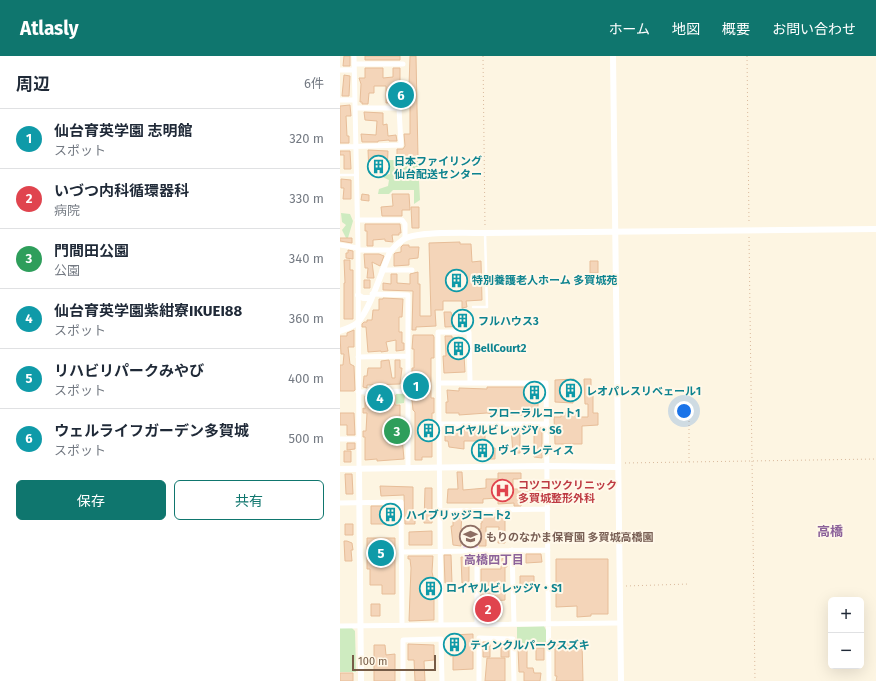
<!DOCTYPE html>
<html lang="ja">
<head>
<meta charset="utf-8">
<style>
  :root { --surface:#fff; --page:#f6f6f7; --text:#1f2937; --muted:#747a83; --line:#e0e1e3; --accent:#0f766e }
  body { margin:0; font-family:"Fira Sans","Noto Sans JP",sans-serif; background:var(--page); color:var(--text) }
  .controls { position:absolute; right:12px; bottom:12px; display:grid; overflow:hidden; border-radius:6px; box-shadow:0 4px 16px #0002 }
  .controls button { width:36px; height:36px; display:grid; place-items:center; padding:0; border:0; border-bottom:1px solid var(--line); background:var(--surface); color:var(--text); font:20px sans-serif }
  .scale { position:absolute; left:12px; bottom:10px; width:84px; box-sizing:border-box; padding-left:4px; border:2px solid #765c47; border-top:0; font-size:11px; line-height:14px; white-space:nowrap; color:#765c47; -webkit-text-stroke:3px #fff8e9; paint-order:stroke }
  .you { position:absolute; left:344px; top:355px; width:14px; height:14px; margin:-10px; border:3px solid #fff; border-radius:50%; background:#1a73e8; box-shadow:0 0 0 6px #1a73e833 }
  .badge { display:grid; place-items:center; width:26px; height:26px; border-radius:50%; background:var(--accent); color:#fff; font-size:13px; font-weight:700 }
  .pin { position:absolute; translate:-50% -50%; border:2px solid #fff; box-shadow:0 1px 4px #0006 }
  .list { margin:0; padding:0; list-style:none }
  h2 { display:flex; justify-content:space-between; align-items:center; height:52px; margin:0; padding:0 16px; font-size:17px }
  h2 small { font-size:13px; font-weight:400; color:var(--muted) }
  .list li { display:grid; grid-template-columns:26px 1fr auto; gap:12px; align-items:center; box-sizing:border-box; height:60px; padding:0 16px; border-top:1px solid var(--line) }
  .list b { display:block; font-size:15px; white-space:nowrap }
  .list p { margin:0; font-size:13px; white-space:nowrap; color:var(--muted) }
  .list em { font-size:13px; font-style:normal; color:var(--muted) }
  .actions { display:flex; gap:8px; padding:12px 16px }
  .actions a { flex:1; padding:9px 0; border:1px solid var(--accent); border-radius:6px; text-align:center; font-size:14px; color:var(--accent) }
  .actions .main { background:var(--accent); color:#fff }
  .map { position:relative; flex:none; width:536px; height:625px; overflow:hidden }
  header { display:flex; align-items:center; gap:24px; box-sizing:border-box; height:56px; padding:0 20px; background:var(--accent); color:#fff }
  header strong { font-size:19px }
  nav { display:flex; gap:22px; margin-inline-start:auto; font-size:14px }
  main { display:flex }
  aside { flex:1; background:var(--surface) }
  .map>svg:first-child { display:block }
  .education { fill:#f2dff9 }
  .green { fill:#ceebc0 }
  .building { fill:#f4d5b9; stroke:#e7bd98 }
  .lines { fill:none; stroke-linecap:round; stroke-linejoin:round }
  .path { stroke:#d9b99c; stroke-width:1; stroke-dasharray:1 3; stroke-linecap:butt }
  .service { stroke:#fff; stroke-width:2.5 }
  .minor { stroke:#fff; stroke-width:5 }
  .tertiary { stroke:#fff; stroke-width:6 }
  .labels { text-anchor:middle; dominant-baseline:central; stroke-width:4; stroke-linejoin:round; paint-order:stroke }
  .culture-label { font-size:11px; font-weight:bold; fill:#0d838f; stroke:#fff8e9; text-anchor:start }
  .health-label { font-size:11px; font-weight:bold; fill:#be3a42; stroke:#fff8e9; text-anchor:start }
  .education-label { font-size:11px; font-weight:bold; fill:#785e54; stroke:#fff8e9; text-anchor:start }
  .neighbourhood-label { font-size:12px; font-weight:bold; fill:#8c629a; stroke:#fff8e9 }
  .quarter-label { font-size:13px; font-weight:bold; fill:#8c629a; stroke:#fff8e9 }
</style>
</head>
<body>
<header>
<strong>Atlasly</strong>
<nav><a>ホーム</a><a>地図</a><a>概要</a><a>お問い合わせ</a></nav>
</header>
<main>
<aside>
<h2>周辺<small>6件</small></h2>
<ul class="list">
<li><span class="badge" style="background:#0f9aa8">1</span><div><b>仙台育英学園 志明館</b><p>スポット</p></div><em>320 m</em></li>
<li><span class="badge" style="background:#e0444e">2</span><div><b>いづつ内科循環器科</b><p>病院</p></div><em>330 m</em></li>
<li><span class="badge" style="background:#2e9e5b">3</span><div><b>門間田公園</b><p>公園</p></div><em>340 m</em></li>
<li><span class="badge" style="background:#0f9aa8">4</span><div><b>仙台育英学園紫紺寮IKUEI88</b><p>スポット</p></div><em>360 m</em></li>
<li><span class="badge" style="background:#0f9aa8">5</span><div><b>リハビリパークみやび</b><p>スポット</p></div><em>400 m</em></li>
<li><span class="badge" style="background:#0f9aa8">6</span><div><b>ウェルライフガーデン多賀城</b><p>スポット</p></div><em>500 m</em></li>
</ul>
<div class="actions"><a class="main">保存</a><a>共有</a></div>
</aside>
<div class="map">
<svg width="536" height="625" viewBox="0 0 536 625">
  <rect width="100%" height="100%" fill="#fdf5e2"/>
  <path class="education" d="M123,471H138V492H123Z"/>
  <path class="green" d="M49,104L78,105L80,144L74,148V134H53L49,138H38L39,133L48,130L49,124L40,120L50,118Z
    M1,157L10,158L13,165L8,182H6L2,174L6,169L2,166Z
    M63,337L65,338L64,347L56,348V338Z
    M65,370V380L49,379V371Z
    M204,570L206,574V590L177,591V571Z
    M0,572H12L15,575L16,616H0Z"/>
  <path class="building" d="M4,0H10V10H3Z
    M25,0H60V4H25Z
    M70,0H76L78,102L57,104V93H63L65,90L64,78H70V50H67V46L46,47V30H34V37H29L28,48H22V46H20L21,28L19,22H25V12H43V22L53,21V12H60V31H69Z
    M4,19L10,20L9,40H2Z
    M10,49L11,60H6L7,80H9V87H0V50Z
    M24,56L43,57V69L47,68L48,80L56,79L57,85H49V84L38,85V86H22L21,78L36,79L37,65L25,64Z
    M28,94L48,95L47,117H29Z
    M0,95H10L11,113H4V99H0Z
    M1,123L11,124V143H3L4,132H1Z
    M22,138L29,139V145L21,144Z
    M52,138H69L70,154H62V160H42L41,151L53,150Z
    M71,151H79V172H72Z
    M25,168H60L61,177H59V179H52L53,186L45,185V183L33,184V190H27V175H25Z
    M0,182H12V187L0,185Z
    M120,186V188H131L132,206L141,205L142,244L126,245L127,251L122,252V245H103V254H95L96,270L76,271V274H72L73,235L43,234V227L51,228V218H57V227L70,228V218L78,216V228H80V260H91L89,187Z
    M63,189H69V191H79L78,202L69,203V209L54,210V198L55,197L61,196V191Z
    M8,194L13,195V203L6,202V197H8Z
    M24,198H39L44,200L40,210L32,206L34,222H27L28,212H25Z
    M4,204H10V214H13V263H4V227H5Z
    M250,205H258V217H250Z
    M24,224H30V232H24Z
    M43,242L63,243L62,261H59V276H62V287H64V294L56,295V284L46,286L48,295L41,296V295L28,296L26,271H22V268L24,266H27V264H32L33,254H39V243H43Z
    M104,256H111L112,260L126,259V270L105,271Z
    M14,274V291H8L10,308L14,310L15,334L14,335H0V309H3L4,298H1L0,280H7V277Z
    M73,279H93L94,281V302H91V342H94V357H92V401H82V404H75V356L73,354L72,344V312H74V293H72Z
    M105,280H112V282H123L125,316L104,317L103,300H106Z
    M49,304L52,322H55V304H60V312H62L60,328L27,329V332L23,331L24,320H27L28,312H41V305Z
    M234,323L233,347L215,346V324Z
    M244,323H251V337H253V357H258V369L242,370V388H215L214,361H221V357H240V361H248V348H245Z
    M147,331H198V360L179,359V358L164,360L147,357L119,359V357H106V346H108L107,334L119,335V332L147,333Z
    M55,339V349H60V370L45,369V381H62L64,403L37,405V403L25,404V381H23V375H26L27,357H23V352L25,353V340Z
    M0,357H14L15,379H7V369H0Z
    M105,372H113V374H127V373L145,372V392H155V403H148V401H138V385H124V393L109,391L108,385H105Z
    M171,372H180V397H173Z
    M194,372H202V402L194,401Z
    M7,387H15V393L7,394Z
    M4,395H11V406H4Z
    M117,416H122L123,434L146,432V423H158V417H181V423H173V433H193V435H203V447L181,446V450H174V447L158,448V442L143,443V447H107L108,433H118Z
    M5,418H12L13,438H6Z
    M40,430L73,431V455H75V468H65L64,439L41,440Z
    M85,432H92V467H84Z
    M31,450H54V468H31Z
    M142,458H154V461H165V487H158L159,471H146V490H139V480L121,481V490L113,489L111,470H113V459H122L121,473H141V467H142Z
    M5,468H13V479H5Z
    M92,475V489H69V476Z
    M27,482H55V538H42V529H30V513H27Z
    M4,485H7L12,487L13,494H11L12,505H5Z
    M186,498H201L202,506L186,507Z
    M104,499H111L112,527H105Z
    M68,500H93L92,516L94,525V564L69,565L71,512L70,503H68Z
    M121,501H129V527H122Z
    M167,502V511H165V544L154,545V563H141V513H161V503Z
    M216,503H268V558H251V560L237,561V550L216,551Z
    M180,520H194V529H180Z
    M31,548H40V560H31Z
    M133,578V613L113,614V600H110V579Z
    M143,586H150V601H143Z
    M161,587H169V601H161Z
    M215,587H242L243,625H216L217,620H215Z
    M68,588L94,589V604L84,605L85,625H75L74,604H68Z
    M34,589H45L46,599L55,598V625H34Z
    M178,592H187V612H193L194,617H201L200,625H184V616H179Z
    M196,592H204V604H196Z
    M147,602H165V625H145Z
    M0,617H13V625H0Z"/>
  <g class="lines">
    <path class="path" d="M143,0L145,171
      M407,0L409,167
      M409,181L415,625
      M349,361V406
      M285,407L536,403
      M286,530L349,528"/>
    <path class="service" d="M0,119H15
      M133,251H147L145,177"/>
    <path class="minor" d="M14,0L18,192L19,413
      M14,8H63
      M0,14H14
      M0,44H15
      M0,91L61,89L59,52H15
      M17,164H62L65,168V183
      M0,189L18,192
      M18,194H52
      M42,214H72
      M32,238L68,239V412
      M18,301L67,300
      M99,327H206L209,625
      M18,336L67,335
      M99,368H207
      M0,383H19
      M0,447L61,446L62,569
      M100,455L208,453
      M172,494L174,568
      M137,495V568
      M61,496L208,494
      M101,568L98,276H129L130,327
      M0,570L280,567
      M63,625V584L101,583L102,625
      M139,625V582L173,583L174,625"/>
    <path class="tertiary" d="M273,0L281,625
      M18,239L23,242H31
      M0,275C6,273 12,271 17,267C30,254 42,214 50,196C54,191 58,187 64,183C78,175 127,177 145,177L536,173
      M0,413L207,410L278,411
      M19,413L21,625"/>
  </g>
  <defs>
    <symbol id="building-ring" viewBox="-11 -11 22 22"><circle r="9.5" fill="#fff8e9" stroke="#0f9aa8" stroke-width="1.5"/><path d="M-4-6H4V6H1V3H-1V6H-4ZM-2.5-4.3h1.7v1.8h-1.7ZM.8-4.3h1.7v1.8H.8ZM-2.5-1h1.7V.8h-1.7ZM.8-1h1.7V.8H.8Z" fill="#0f9aa8"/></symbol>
    <symbol id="hospital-ring" viewBox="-11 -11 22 22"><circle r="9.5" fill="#fff8e9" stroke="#e0444e" stroke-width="1.5"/><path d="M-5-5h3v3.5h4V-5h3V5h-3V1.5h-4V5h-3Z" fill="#e0444e"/></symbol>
    <symbol id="school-ring" viewBox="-11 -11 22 22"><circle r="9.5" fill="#fff8e9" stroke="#8d6e63" stroke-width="1.5"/><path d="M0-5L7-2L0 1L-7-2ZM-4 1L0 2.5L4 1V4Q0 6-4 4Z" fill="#8d6e63"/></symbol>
  </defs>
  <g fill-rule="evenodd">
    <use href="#building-ring" x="26" y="98" width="25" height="25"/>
    <use href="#building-ring" x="104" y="212" width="25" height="25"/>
    <use href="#building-ring" x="110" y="252" width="25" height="25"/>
    <use href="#building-ring" x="106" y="280" width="25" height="25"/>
    <use href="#building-ring" x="218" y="322" width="25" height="25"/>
    <use href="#building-ring" x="182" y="324" width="25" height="25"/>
    <use href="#building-ring" x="76" y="362" width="25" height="25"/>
    <use href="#building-ring" x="130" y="382" width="25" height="25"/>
    <use href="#hospital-ring" x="150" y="422" width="25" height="25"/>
    <use href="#building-ring" x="38" y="446" width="25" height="25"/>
    <use href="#school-ring" x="118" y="468" width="25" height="25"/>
    <use href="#building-ring" x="78" y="520" width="25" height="25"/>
    <use href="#building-ring" x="102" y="576" width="25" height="25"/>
  </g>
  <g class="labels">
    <g class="culture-label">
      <text x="54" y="105">日本ファイリング<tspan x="54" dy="13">仙台配送センター</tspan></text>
      <text x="132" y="224">特別養護老人ホーム 多賀城苑</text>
      <text x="138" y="265">フルハウス3</text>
      <text x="134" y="292">BellCourt2</text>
      <text x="246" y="335">レオパレスリベェール1</text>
      <text x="194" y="357" text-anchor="middle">フローラルコート1</text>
      <text x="104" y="374">ロイヤルビレッジY・S6</text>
      <text x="158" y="394">ヴィラレティス</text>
      <text x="66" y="459">ハイブリッジコート2</text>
      <text x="106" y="532">ロイヤルビレッジY・S1</text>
      <text x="130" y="589">ティンクルパークスズキ</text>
    </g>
    <g class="health-label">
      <text x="178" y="429">コツコツクリニック<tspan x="178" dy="13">多賀城整形外科</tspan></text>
    </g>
    <g class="education-label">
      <text x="146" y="481">もりのなかま保育園 多賀城高橋園</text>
    </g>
    <g class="neighbourhood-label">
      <text x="154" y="504">高橋四丁目</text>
    </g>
    <g class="quarter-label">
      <text x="490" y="475">高橋</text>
    </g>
  </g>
</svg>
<div class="controls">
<button>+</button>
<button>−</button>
</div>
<div class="scale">100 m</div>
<div class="you"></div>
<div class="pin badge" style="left:76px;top:330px;background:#0f9aa8">1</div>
<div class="pin badge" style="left:148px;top:553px;background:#e0444e">2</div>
<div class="pin badge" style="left:57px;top:375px;background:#2e9e5b">3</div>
<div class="pin badge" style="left:40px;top:342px;background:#0f9aa8">4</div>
<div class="pin badge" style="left:41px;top:497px;background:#0f9aa8">5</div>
<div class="pin badge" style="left:61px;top:39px;background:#0f9aa8">6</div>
</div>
</main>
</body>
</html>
